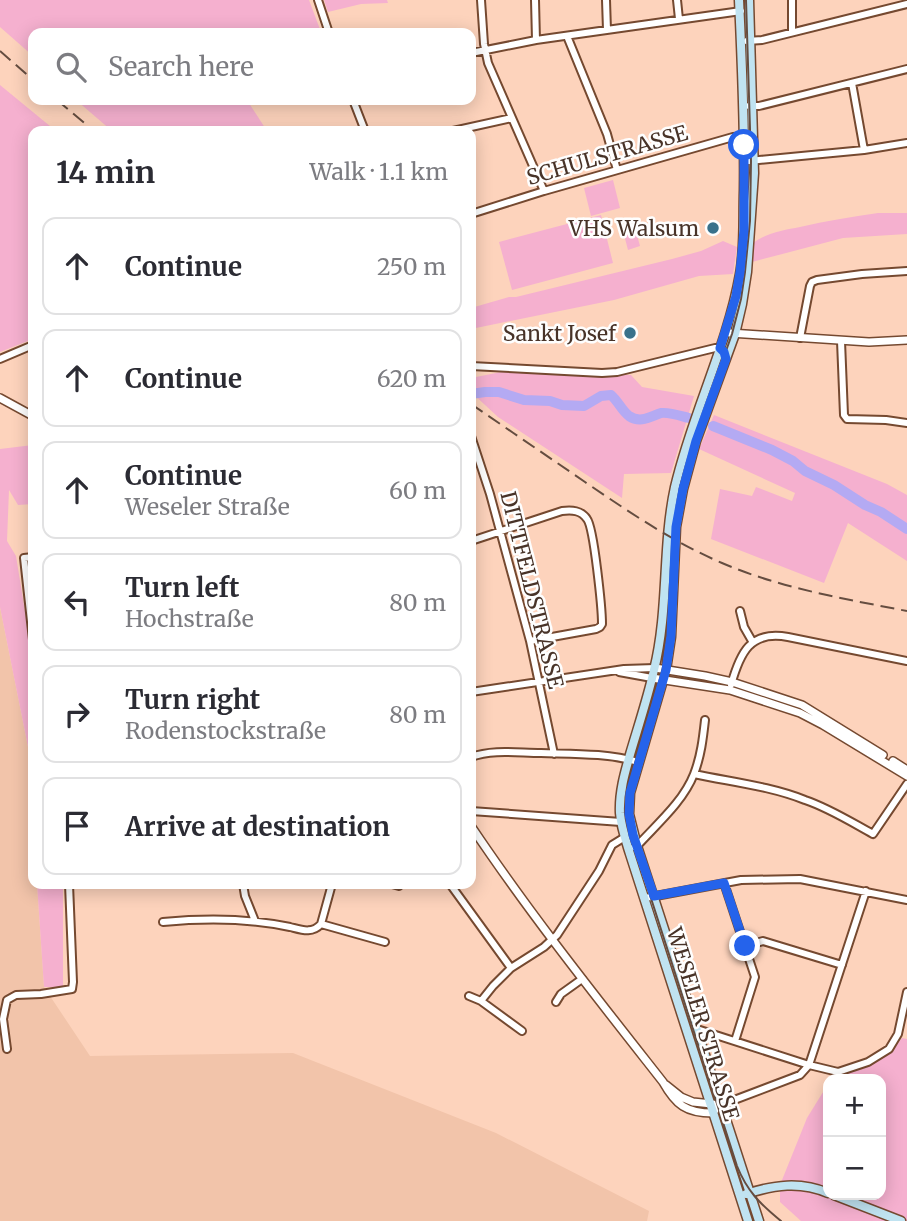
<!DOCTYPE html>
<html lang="en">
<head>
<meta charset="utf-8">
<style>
  :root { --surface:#fff; --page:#f2f2f3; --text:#2b2b33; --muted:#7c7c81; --line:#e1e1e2 }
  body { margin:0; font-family:Merriweather,serif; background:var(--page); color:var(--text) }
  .controls { position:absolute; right:21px; bottom:21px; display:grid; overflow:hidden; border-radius:14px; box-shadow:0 4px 18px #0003 }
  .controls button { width:63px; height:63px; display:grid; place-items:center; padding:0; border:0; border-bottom:2px solid var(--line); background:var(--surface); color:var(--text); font:35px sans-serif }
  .stop { position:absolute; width:21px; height:21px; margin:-16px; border:5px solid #2563eb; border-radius:50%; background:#fff }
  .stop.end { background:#2563eb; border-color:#fff; box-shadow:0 2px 7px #0008 }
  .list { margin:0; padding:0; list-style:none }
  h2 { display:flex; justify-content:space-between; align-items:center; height:91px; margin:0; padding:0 28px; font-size:30px }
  h2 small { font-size:23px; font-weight:400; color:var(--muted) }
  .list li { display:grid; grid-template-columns:46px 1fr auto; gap:21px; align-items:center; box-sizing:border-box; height:98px; margin:0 14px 14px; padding:0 14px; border:2px solid var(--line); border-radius:14px }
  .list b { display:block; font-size:26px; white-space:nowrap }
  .list p { margin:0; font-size:23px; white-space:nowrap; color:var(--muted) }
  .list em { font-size:23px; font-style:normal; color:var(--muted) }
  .icon { flex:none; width:38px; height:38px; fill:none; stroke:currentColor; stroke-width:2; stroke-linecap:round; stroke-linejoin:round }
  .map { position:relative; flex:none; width:907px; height:1221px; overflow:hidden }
  .search { position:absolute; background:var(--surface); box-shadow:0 4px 18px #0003; left:28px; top:28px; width:448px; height:77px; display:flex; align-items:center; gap:18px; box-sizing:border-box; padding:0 24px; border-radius:14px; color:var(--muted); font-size:26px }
  .panel { position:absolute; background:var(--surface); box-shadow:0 4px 18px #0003; left:28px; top:126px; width:448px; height:763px; border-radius:14px }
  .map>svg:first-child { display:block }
  .built { fill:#f2c4aa }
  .green { fill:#f5b0cf }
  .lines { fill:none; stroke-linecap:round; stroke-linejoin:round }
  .river { stroke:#b4aaf3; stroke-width:10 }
  .minor-casing { stroke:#754930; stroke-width:10 }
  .tertiary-casing { stroke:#754930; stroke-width:10 }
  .secondary-casing { stroke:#754930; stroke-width:11 }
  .minor { stroke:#fff; stroke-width:6 }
  .tertiary { stroke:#fff; stroke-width:7 }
  .secondary { stroke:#c0e3f1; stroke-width:8 }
  .tram { stroke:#654d40; stroke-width:2 }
  .rail { stroke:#654d40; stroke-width:2; stroke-dasharray:14 7; stroke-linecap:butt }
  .route { stroke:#2563eb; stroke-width:9 }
  .poi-dot { fill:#39718b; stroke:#fefefe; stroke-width:2.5 }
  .labels { text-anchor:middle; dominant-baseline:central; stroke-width:5; stroke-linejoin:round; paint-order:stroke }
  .street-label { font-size:21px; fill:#483328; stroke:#fefefe }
  .poi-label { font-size:21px; fill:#483328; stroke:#fefefe; text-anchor:end }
</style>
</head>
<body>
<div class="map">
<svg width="907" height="1221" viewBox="0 0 907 1221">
  <rect width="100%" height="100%" fill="#fdd3bc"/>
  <path class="built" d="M0,607L28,747L33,825V884H37L44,987L90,1056L293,1053L496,1133L649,1211L647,1221H0Z"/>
  <path class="green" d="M0,0H309L321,32L33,33V56L0,27Z
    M324,0H387L388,3L361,4L328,12Z
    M0,85L56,131H33V339L0,352Z
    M76,100H247L267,131H112Z
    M613,180L620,208L591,216L584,188Z
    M878,213H907V234L843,238L752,262L753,243C766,233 784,230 800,227C826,221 851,217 878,213Z
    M601,215L613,263L512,290L499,242Z
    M634,224L640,246L628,250L622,227Z
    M723,241L737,247L733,274L699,276L614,300L471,329V308L509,297H516L672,259L701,251Z
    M506,371L556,375H631L642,387L694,396L671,473L624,474L622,498L498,417L471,392V378Z
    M714,415L887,484L907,495V561L848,523L824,583L711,539L720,489L752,496L756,487L792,501L795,493L699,449Z
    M33,445V504L18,505L9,490L7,541L16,556L33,661V825L28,747L0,607V449Z
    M37,884H63V987H44Z
    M902,1038L907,1039V1221H801L780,1202V1185L807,1118L828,1084V1195H881V1079H831V1074C859,1071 885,1061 902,1038Z"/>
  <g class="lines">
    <path class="river" d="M471,394L485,392H499L524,400L550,401L562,405L584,406L601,396L611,395C618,401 622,411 629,416C641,424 651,416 661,413C670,412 681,416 689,418
      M713,426L772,450L793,461L805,471L834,485L865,505L881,512L907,529"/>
    <defs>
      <path id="minor" d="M318,0L329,33
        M481,0L484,44L488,63L544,191
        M535,0L536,40
        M606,0L607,30
        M677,0L679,19
        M792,32V0
        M567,36L607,134L617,170
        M747,41L762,40L907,4
        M471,53L536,40L741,11
        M852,83L864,150
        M353,100L365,131
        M749,106H759L907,69
        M453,131L512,118
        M749,161L864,150L907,143
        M471,214L544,191L733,137L748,136
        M800,338L810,286L812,282L817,280L862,274L907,271
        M841,341L844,415L847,419L886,420L907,423
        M0,359L33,345
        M471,366L602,373L617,372L715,348H720L723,351
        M471,436L490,494L530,641L554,754
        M471,541L562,511C572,510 581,510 587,519C594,528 602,609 602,624L600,627L596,629L530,641
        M33,557L24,558L33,640
        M740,611L744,627L752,641
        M619,672L652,678
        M731,685C740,653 750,630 788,637L907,661
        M471,692L624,669L655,668
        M471,757C493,749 518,753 541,753C573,754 607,753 638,762
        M694,774C731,782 770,786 805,800C829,808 851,822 873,834L907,784
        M471,811L621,822
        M634,847L637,846C657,824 683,802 694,774C701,756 703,738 705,720
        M724,883L755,977L735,1041
        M243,884L245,896L255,921
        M392,884L399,886
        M450,884L511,968
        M645,898L741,880L800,879L907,900
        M163,922C206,918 248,918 290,927C302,930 312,934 321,924L385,942
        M321,924L332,884
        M745,946L763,941L842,965
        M469,996L481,1001L522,1031
        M481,1001L493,986L511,968L544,947L557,935L599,871L612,845L625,837
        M556,1002L561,994L582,979
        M697,1029L809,1065L838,1072L868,1062L889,1049L898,1034L907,992
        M7,1049L3,1019L7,1000L16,995L41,994L72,989L73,982L69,884
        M721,1105L800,1075L809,1065L866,891"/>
      <path id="tertiary" d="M730,333L869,342L907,340
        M0,398L33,416
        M655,668L705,676L732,682L802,705L883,755
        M652,678L730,690L800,713L823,725L907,776
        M893,761L907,770
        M471,826C530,914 597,998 663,1082C676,1105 686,1113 713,1113L715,1110
        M666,1085L681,1097L693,1102L721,1105"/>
      <path id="secondary" d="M739,0C742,63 745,127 744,190C743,218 745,247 740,274C727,347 692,414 675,487C662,547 669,610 654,670C648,697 639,724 631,751C625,772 619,792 620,813C621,827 626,841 630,854L748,1221
        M749,0L754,173L747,272L742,304L735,334L696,441L683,489L676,527L671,637L666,670L630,793L629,814L637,846L759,1221
        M746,1194C774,1185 800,1181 828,1193
        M834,1195L901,1221"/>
    </defs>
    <use href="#minor" class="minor-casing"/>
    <use href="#tertiary" class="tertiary-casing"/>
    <use href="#secondary" class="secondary-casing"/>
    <use href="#minor" class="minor"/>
    <use href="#tertiary" class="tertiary"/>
    <use href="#secondary" class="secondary"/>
    <path class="tram" d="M746,0L751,161L750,221L745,272L741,299L732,334L694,441L680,487L672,544L670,620L667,651L660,679L627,790L626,809L631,836L737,1166C747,1191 760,1204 781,1221"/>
    <path class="rail" d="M0,51L33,80
      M57,100L94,131
      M471,404C509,430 547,456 585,482C629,512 673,542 722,563C780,588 845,599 907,611"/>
  </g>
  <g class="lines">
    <path class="route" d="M744,145V230L740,272L736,296L720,348L724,352L726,359L696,441L683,489L676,527L671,636L666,670L630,793L629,814L633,835L654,896L724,883L745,946"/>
  </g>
  <g class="poi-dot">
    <circle cx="713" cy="228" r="7"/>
    <circle cx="630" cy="333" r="7"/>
  </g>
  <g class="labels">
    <g class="street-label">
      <text transform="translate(607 155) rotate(-16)">SCHULSTRASSE</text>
      <text transform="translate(532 590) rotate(76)">DITTFELDSTRASSE</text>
      <text transform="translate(703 1024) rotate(73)">WESELER STRASSE</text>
    </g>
    <g class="poi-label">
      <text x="699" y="228">VHS Walsum</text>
      <text x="616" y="333">Sankt Josef</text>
    </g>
  </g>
</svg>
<div class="controls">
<button>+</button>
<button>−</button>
</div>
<div class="stop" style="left:744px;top:145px"></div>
<div class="stop end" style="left:745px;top:946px"></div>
<div class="search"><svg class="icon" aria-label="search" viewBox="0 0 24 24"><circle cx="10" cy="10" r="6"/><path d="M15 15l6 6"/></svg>Search here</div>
<section class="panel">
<h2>14 min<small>Walk · 1.1 km</small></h2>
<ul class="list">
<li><svg class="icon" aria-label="ahead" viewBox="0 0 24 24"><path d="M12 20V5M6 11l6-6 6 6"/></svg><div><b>Continue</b></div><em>250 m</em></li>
<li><svg class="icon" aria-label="ahead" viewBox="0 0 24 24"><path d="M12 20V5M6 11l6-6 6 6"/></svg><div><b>Continue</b></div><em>620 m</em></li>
<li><svg class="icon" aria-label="ahead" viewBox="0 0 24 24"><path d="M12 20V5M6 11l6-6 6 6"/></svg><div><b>Continue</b><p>Weseler Straße</p></div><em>60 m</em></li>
<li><svg class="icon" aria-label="left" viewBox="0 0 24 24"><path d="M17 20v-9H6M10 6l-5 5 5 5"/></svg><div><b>Turn left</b><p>Hochstraße</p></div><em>80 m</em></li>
<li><svg class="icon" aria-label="right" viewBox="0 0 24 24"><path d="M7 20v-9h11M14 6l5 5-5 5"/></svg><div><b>Turn right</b><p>Rodenstockstraße</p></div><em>80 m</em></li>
<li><svg class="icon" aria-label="arrive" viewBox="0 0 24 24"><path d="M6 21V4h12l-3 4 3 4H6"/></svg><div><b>Arrive at destination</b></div></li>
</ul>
</section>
</div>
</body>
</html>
